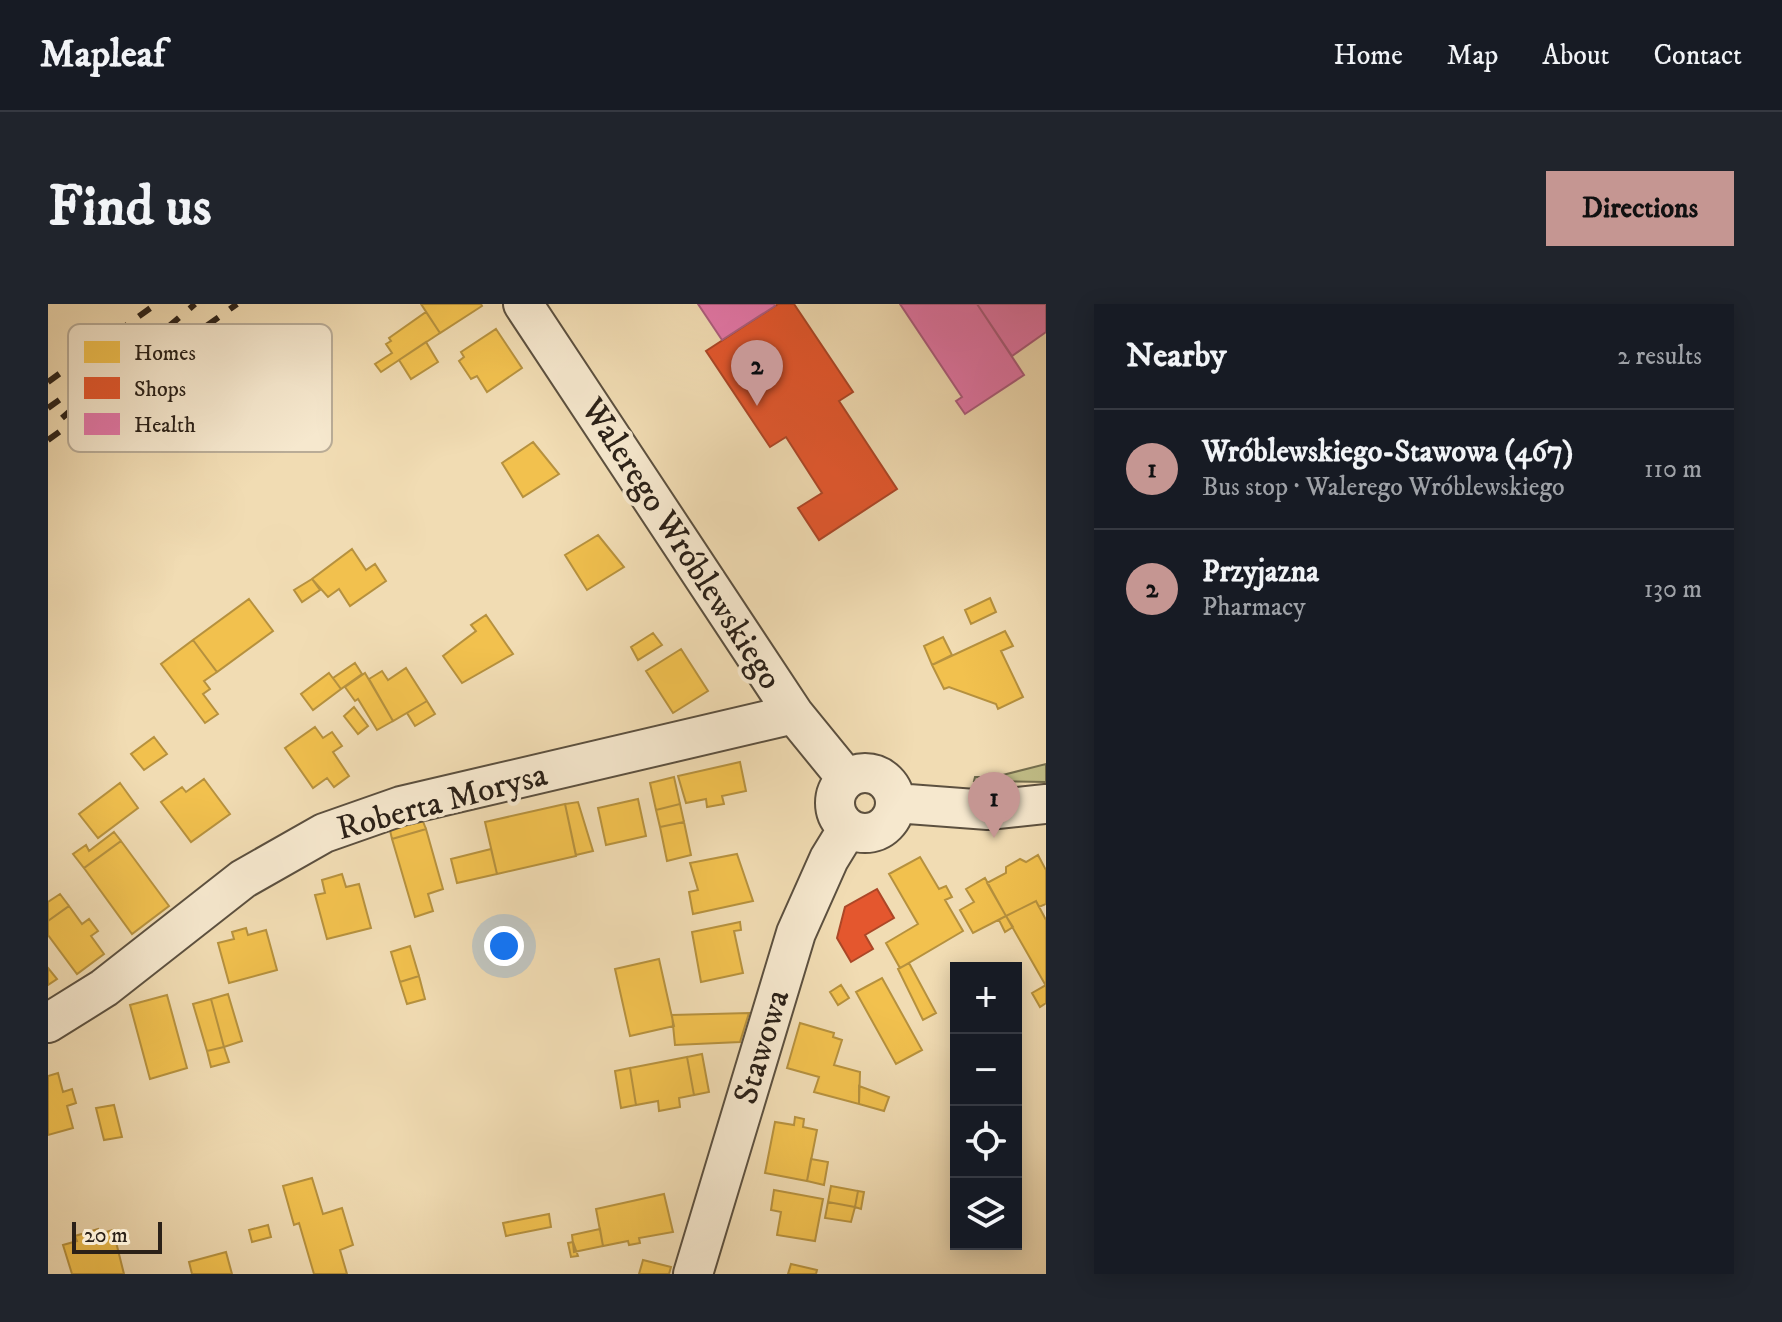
<!DOCTYPE html>
<html lang="en">
<head>
<meta charset="utf-8">
<style>
  :root { --surface:#171b24; --page:#20242c; --text:#f1f3f6; --muted:#9ea1a6; --line:#363941; --accent:#c59692 }
  body { margin:0; font-family:"IM FELL DW Pica",serif; background:var(--page); color:var(--text) }
  .controls { position:absolute; right:24px; bottom:24px; display:grid; overflow:hidden; border-radius:0px; box-shadow:0 4px 20px #0003 }
  .controls button { width:72px; height:72px; display:grid; place-items:center; padding:0; border:0; border-bottom:2px solid var(--line); background:var(--surface); color:var(--text); font:40px sans-serif }
  .scale { position:absolute; left:24px; bottom:20px; width:90px; box-sizing:border-box; padding-left:8px; border:4px solid #2b2118; border-top:0; font-size:22px; line-height:28px; white-space:nowrap; color:#2b2118; -webkit-text-stroke:6px #f6e8ce; paint-order:stroke }
  .you { position:absolute; left:456px; top:642px; width:28px; height:28px; margin:-20px; border:6px solid #fff; border-radius:50%; background:#1a73e8; box-shadow:0 0 0 12px #1a73e833 }
  .badge { display:grid; place-items:center; width:52px; height:52px; border-radius:50%; background:var(--accent); color:#111; font-size:26px; font-weight:700 }
  .pin { position:absolute; translate:-50% -66px; filter:drop-shadow(0 2px 4px #0008) }
  .pin::after { content:''; position:absolute; top:42px; width:28px; height:24px; background:inherit; clip-path:polygon(0 0,100% 0,50% 100%) }
  .list { margin:0; padding:0; list-style:none }
  h2 { display:flex; justify-content:space-between; align-items:center; height:104px; margin:0; padding:0 32px; font-size:34px }
  h2 small { font-size:26px; font-weight:400; color:var(--muted) }
  .list li { display:grid; grid-template-columns:52px 1fr auto; gap:24px; align-items:center; box-sizing:border-box; height:120px; padding:0 32px; border-top:2px solid var(--line) }
  .list b { display:block; font-size:30px; white-space:nowrap }
  .list p { margin:0; font-size:26px; white-space:nowrap; color:var(--muted) }
  .list em { font-size:26px; font-style:normal; color:var(--muted) }
  .icon { flex:none; width:44px; height:44px; fill:none; stroke:currentColor; stroke-width:2; stroke-linecap:round; stroke-linejoin:round }
  .map { position:relative; flex:none; width:998px; height:970px; overflow:hidden; border-radius:0px }
  header { display:flex; align-items:center; gap:48px; box-sizing:border-box; height:112px; padding:0 40px; background:var(--surface); border-bottom:2px solid var(--line) }
  header strong { font-size:38px }
  nav { display:flex; gap:44px; margin-inline-start:auto; font-size:28px }
  .intro { display:flex; align-items:center; justify-content:space-between; box-sizing:border-box; height:192px; padding:0 48px }
  h1 { margin:0; font-size:56px }
  .button { padding:20px 36px; border-radius:0px; background:var(--accent); color:#111; font-size:28px; font-weight:700 }
  main { display:flex; gap:48px; padding:0 48px }
  aside { flex:1; background:var(--surface); border-radius:0px; box-shadow:0 4px 20px #0003 }
  .map>svg:first-child { display:block }
  .green { fill:#c1be88; stroke:#767050; stroke-width:2 }
  .homes { fill:#f2c14e; stroke:#b6913e; stroke-width:2 }
  .shops { fill:#e4572e; stroke:#ac4727; stroke-width:2 }
  .health { fill:#e377a8; stroke:#ac5d7d; stroke-width:2 }
  .lines { fill:none; stroke-linecap:round; stroke-linejoin:round }
  .minor-casing { stroke:#5c503f; stroke-width:42 }
  .minor { stroke:#f6e8ce; stroke-width:38 }
  .rail { stroke:#2b2118; stroke-width:6; stroke-dasharray:14 14; stroke-linecap:butt }
  .labels { text-anchor:middle; dominant-baseline:central; stroke-width:8; stroke-linejoin:round; paint-order:stroke }
  .street-label { font-size:34px; fill:#2b2118; stroke:#f6e8ce }
  .key { fill:#f6e8ce; stroke:#b9ac97; stroke-width:2 }
  .key-label { font-size:22px; fill:#2b2118 }
</style>
</head>
<body>
<header>
<strong>Mapleaf</strong>
<nav><a>Home</a><a>Map</a><a>About</a><a>Contact</a></nav>
</header>
<div class="intro"><h1>Find us</h1><a class="button">Directions</a></div>
<main>
<div class="map">
<svg width="998" height="970" viewBox="0 0 998 970">
  <rect width="100%" height="100%" fill="#f1dcb3"/>
  <filter id="stains"><feTurbulence type="fractalNoise" baseFrequency=".0025" numOctaves="4"/><feColorMatrix values="0 0 0 0 .2 0 0 0 0 .09 0 0 0 0 .02 0 0 0 .5 -.17"/></filter>
  <radialGradient id="worn" r=".72"><stop offset=".6" stop-color="#630" stop-opacity="0"/><stop offset="1" stop-color="#630" stop-opacity=".3"/></radialGradient>
  <path class="green" d="M998,460V478L926,477L927,473H947Z"/>
  <path class="homes" d="M373,0H433L434,2L392,29Z
    M378,8L392,29L333,68L327,60L344,49L338,40L343,37L341,34Z
    M448,25L474,64L439,88L429,72L423,75L411,57L416,53L413,48Z
    M378,38L390,58L363,75L351,56Z
    M485,138L511,170L475,193L454,159Z
    M550,231L576,263L539,286L517,251Z
    M304,245L318,266L327,260L338,277L302,302L291,285L280,293L264,275Z
    M264,275L272,286L254,298L246,286Z
    M942,294L948,308L923,320L917,306Z
    M201,295L225,327L169,368L145,336Z
    M438,311L465,350L414,379L395,352L428,327L423,321Z
    M957,327L965,342L953,347L975,393L950,405L948,400L901,383L896,385L884,361Z
    M605,329L614,341L590,356L583,343Z
    M895,333L904,351L884,361L876,342Z
    M145,336L169,368L156,377L162,385L155,390L170,410L157,419L113,360Z
    M633,345L660,387L625,409L598,367Z
    M307,359L314,370L293,385L285,374Z
    M358,364L379,397L345,417L321,375L334,367L340,376Z
    M281,369L293,385L265,406L253,390Z
    M317,369L345,417L329,426L310,395L307,397L297,383Z
    M379,397L387,410L367,422L359,409Z
    M306,403L320,422L310,430L296,412Z
    M267,423L275,434L284,428L294,442L285,448L301,472L286,483L279,474L265,484L237,444Z
    M106,433L119,450L96,466L83,450Z
    M692,458L698,487L674,492L676,500L659,503L658,495L638,499L630,472Z
    M626,473L632,500L608,506L602,479Z
    M156,475L182,510L143,538L113,498L134,483L138,488Z
    M72,479L90,504L50,534L31,510Z
    M590,495L598,532L558,541L550,504Z
    M530,498L545,547L528,551L517,500Z
    M517,500L528,552L449,570L437,518Z
    M632,500L636,518L612,523L608,506Z
    M374,515L378,525L344,535L341,522Z
    M636,518L643,551L619,557L612,523Z
    M378,525L395,585L380,590L385,607L367,613L344,535Z
    M66,528L73,537L36,564L25,550L38,541L41,547Z
    M73,537L121,602L84,630L36,564Z
    M443,545L449,570L409,579L403,555Z
    M689,550L705,597L645,610L641,588L650,586L642,559Z
    M990,551L998,566V600L991,603L988,597L958,612L939,579L958,569V563L972,555L978,558Z
    M872,553L891,585L898,582L904,593L897,596L915,627L852,664L838,639L870,620L841,570Z
    M294,570L298,583L311,580L323,624L279,635L267,591L277,589L274,576Z
    M937,574L958,612L925,629L912,606L926,598L918,585Z
    M12,590L21,602L0,617V598Z
    M988,597L998,616V682L958,612Z
    M21,602L34,620L41,615L50,627L43,632L56,650L29,670L0,631V617Z
    M958,612L965,623L957,628L951,616Z
    M692,618L693,626L686,627L695,669L653,678L644,628Z
    M198,624L200,631L218,626L229,666L181,679L170,639L186,635L184,628Z
    M362,642L371,672L352,678L343,648Z
    M611,655L626,722L582,732L567,665Z
    M861,659L888,709L875,716L850,665Z
    M0,664L9,675L0,681Z
    M371,672L377,695L359,700L352,678Z
    M834,674L874,746L848,760L808,688Z
    M793,681L801,694L790,701L782,688Z
    M998,681V699L992,703L984,689Z
    M180,690L194,737L176,743L163,695Z
    M119,691L139,764L102,775L82,701Z
    M163,695L176,743L159,747L145,700Z
    M701,709L692,738L627,741L624,711Z
    M752,719L786,729L785,733L794,736L786,761L812,768L811,800L766,788L771,773L739,764Z
    M176,743L181,758L163,763L159,747Z
    M654,750L661,788L646,791L639,753Z
    M639,753L646,791L631,794L632,803L611,807L610,797L588,801L582,764Z
    M582,764L588,801L573,804L567,767Z
    M10,769L15,788L24,785L28,799L19,802L25,824L0,831V772Z
    M811,782L841,793L836,807L811,800Z
    M66,801L74,833L56,836L48,804Z
    M747,813L756,815L755,823L769,826L759,877L717,869L727,818L746,821Z
    M763,855L780,858L776,881L759,877Z
    M264,874L275,910L294,904L305,941L292,946L299,970H266L251,919L246,921L235,882Z
    M783,882L810,887L807,903L780,898Z
    M726,886L775,895L767,937L729,931L733,908L723,906Z
    M810,887L816,888L813,905L807,903Z
    M616,890L625,928L591,934L592,939L581,941L580,937L555,942L548,905Z
    M780,898L807,903L803,918L777,914Z
    M501,910L503,923L458,932L455,919Z
    M220,921L223,933L204,938L201,926Z
    M50,925L51,930L65,926L76,970H24L15,941L29,937L27,932Z
    M552,925L555,942L526,948L524,931Z
    M525,938L530,952L523,953L520,939Z
    M178,948L184,970H144L141,958Z
    M595,956L623,963L621,970H591Z
    M743,960L769,966L768,970H740Z"/>
  <path class="shops" d="M730,0H746L805,88L791,97L849,185L771,236L750,204L774,189L738,133L722,143L658,47Z
    M829,585L846,614L817,631L825,645L803,658L789,634L797,603Z"/>
  <path class="health" d="M650,0H726L727,2L674,36Z
    M852,0H929L976,71L917,110L908,97L914,93Z
    M929,0H998V28L964,52Z"/>
  <g class="lines">
    <defs>
      <path id="minor" d="M475,0L746,410L799,475
        M787 499a30 30 0 1 1 60 0a30 30 0 1 1-60 0Z
        M847,499L940,506L998,500
        M0,719L56,684L195,575L276,529L353,502L746,410
        M645,970L748,629L781,555L800,524"/>
    </defs>
    <use href="#minor" class="minor-casing"/>
    <use href="#minor" class="minor"/>
    <path class="rail" d="M0,78L108,0
      M0,104L52,67
      M14,114L147,0
      M0,136L189,0"/>
  </g>
  <g class="labels">
    <g class="street-label">
      <text transform="translate(633 240) rotate(57)">Walerego Wróblewskiego</text>
      <text transform="translate(394 498) rotate(-15)">Roberta Morysa</text>
      <text transform="translate(714 743) rotate(-73)">Stawowa</text>
    </g>
  </g>
  <rect x="20" y="20" width="264" height="128" rx="12" class="key"/>
  <rect x="36" y="37" width="36" height="22" fill="#f2c14e"/>
  <rect x="36" y="73" width="36" height="22" fill="#e4572e"/>
  <rect x="36" y="109" width="36" height="22" fill="#e377a8"/>
  <g class="key-label">
    <text x="86" y="56">Homes</text>
    <text x="86" y="92">Shops</text>
    <text x="86" y="128">Health</text>
  </g>
  <rect width="100%" height="100%" filter="url(#stains)"/>
  <rect width="100%" height="100%" fill="url(#worn)"/>
</svg>
<div class="controls">
<button>+</button>
<button>−</button>
<button><svg class="icon" aria-label="locate" viewBox="0 0 24 24"><circle cx="12" cy="12" r="6"/><path d="M12 2v4M12 18v4M2 12h4M18 12h4"/></svg></button>
<button><svg class="icon" aria-label="layers" viewBox="0 0 24 24"><path d="M12 4l9 5-9 5-9-5zM3 14l9 5 9-5"/></svg></button>
</div>
<div class="scale">20 m</div>
<div class="you"></div>
<div class="pin badge" style="left:946px;top:534px">1</div>
<div class="pin badge" style="left:709px;top:102px">2</div>
</div>
<aside>
<h2>Nearby<small>2 results</small></h2>
<ul class="list">
<li><span class="badge">1</span><div><b>Wróblewskiego-Stawowa (467)</b><p>Bus stop · Walerego Wróblewskiego</p></div><em>110 m</em></li>
<li><span class="badge">2</span><div><b>Przyjazna</b><p>Pharmacy</p></div><em>130 m</em></li>
</ul>
</aside>
</main>
</body>
</html>
